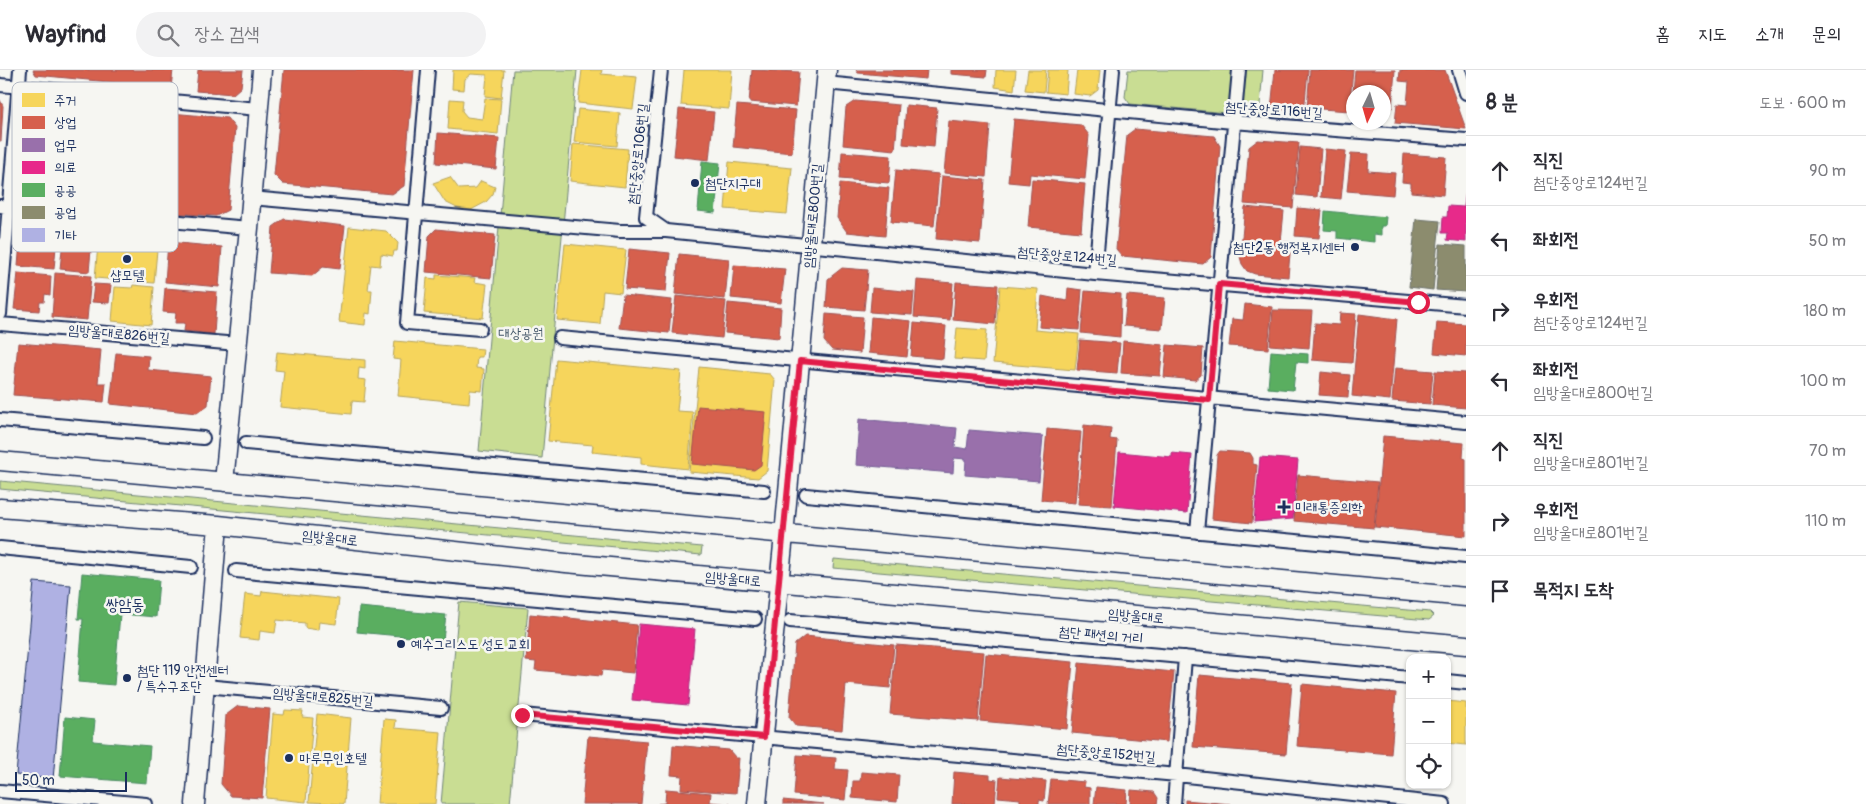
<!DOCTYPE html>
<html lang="ko">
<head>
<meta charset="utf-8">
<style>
  :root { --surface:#fff; --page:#f2f2f3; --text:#2b2b33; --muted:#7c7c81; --line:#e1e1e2 }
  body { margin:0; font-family:Pangolin,"Poor Story",sans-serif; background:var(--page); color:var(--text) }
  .controls { position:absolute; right:15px; bottom:15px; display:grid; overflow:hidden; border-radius:10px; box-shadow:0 1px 4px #0004 }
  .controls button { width:45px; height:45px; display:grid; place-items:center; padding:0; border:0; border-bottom:1px solid var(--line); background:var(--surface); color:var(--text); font:25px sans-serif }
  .compass { position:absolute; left:1346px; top:15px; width:45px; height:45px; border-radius:50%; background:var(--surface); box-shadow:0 1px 4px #0004; rotate:185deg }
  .scale { position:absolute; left:15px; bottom:12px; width:112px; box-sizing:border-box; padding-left:5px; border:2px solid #1b2f5e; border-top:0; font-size:14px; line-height:18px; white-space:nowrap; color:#1b2f5e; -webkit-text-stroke:4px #f6f6f2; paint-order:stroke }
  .stop { position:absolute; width:15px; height:15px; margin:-11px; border:4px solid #e11d48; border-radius:50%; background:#fff }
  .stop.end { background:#e11d48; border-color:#fff; box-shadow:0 1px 5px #0008 }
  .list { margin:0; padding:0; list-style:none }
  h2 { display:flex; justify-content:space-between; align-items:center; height:65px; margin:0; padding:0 20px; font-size:21px }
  h2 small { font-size:16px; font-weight:400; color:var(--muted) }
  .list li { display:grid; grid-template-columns:32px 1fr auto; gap:15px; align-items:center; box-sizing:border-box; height:70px; padding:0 20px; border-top:1px solid var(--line) }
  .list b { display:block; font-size:19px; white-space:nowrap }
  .list p { margin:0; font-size:16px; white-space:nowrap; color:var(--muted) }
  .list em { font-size:16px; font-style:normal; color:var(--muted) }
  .icon { flex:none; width:28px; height:28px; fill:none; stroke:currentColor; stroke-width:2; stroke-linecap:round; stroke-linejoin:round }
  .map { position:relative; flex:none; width:1466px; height:734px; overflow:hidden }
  header { display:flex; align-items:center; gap:30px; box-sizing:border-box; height:70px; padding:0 25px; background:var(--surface); border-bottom:1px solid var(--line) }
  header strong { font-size:24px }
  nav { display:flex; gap:28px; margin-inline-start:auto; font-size:18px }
  .search { width:350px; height:45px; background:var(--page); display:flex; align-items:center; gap:12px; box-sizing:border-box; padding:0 18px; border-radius:28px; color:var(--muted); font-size:19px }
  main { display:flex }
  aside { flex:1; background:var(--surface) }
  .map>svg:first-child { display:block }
  .green { fill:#c9dd93; stroke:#728678 }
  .homes { fill:#f6d55c; stroke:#b4a35d }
  .shops { fill:#d6604d; stroke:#9e5152 }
  .offices { fill:#9970ab; stroke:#735c94 }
  .health { fill:#e7298a; stroke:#aa2b7d }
  .public { fill:#5aae61; stroke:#478860 }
  .industry { fill:#8c8c6e; stroke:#6a7069 }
  .building { fill:#afb1e3; stroke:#1b2f5e }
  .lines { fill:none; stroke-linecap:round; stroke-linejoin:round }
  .street-casing { stroke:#1b2f5e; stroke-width:16 }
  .secondary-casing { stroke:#1b2f5e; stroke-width:21 }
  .street { stroke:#f6f6f2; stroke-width:12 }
  .secondary { stroke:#f6f6f2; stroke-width:18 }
  .route { stroke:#e11d48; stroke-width:6 }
  .poi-dot { fill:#1b2f5e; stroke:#f6f6f2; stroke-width:2 }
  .labels { text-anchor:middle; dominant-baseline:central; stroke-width:5; stroke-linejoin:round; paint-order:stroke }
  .street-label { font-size:14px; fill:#1b2f5e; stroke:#f6f6f2 }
  .poi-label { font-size:14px; fill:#1b2f5e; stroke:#f6f6f2; text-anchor:start }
  .park-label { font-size:14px; fill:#465a6b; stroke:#f6f6f2 }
  .quarter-label { font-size:16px; fill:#1b2f5e; stroke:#f6f6f2 }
  .key { fill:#f6f6f2; stroke:#b4bac6; stroke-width:1 }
  .key-label { font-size:14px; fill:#1b2f5e }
</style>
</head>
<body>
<header>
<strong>Wayfind</strong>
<div class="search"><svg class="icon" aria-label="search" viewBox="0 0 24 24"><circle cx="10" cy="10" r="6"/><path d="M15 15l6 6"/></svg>장소 검색</div>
<nav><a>홈</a><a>지도</a><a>소개</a><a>문의</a></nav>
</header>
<main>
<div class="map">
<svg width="1466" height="734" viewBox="0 0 1466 734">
  <rect width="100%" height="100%" fill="#f6f6f2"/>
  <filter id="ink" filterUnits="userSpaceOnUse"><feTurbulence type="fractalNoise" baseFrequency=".02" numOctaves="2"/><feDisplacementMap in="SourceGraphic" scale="10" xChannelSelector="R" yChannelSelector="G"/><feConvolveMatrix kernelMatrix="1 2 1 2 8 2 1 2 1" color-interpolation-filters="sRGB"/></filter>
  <g filter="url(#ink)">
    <path class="green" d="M513,0H577L542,388L479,381Z
      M1128,0H1263L1259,46L1130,34L1125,27Z
      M0,411L702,477L701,485L0,419Z
      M834,489L1430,542L1434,546L1429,550L833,498Z
      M459,532L528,538L510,734H441Z"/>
    <path class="homes" d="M453,0H504L501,28L485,26L487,5L471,4L465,9L464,20L452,19Z
      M582,0H602L601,4L637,7L633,39L578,33Z
      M684,0H732L729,39L681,35Z
      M996,0H1016L1014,20L995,17Z
      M1028,0H1046L1044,22L1025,20Z
      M1048,0H1068L1066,24L1046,22Z
      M1077,0H1100L1098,20L1090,26L1074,24Z
      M485,28L501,29L498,64L448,59L450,29L463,30L462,41L467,47L482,49Z
      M578,39L620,43L617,76L574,72Z
      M573,74L628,79L625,117L570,111Z
      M729,92L792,98L787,144L725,139Z
      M450,107L459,119L476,118L481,111L495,117L493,124L486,132L471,140L457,138L445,132L433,113Z
      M349,157L386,161L398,173L397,181H394L393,186L381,184L380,196L371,195L368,220H372L370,244L366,243L365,255L339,252Z
      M99,164L158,169L154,213L95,208Z
      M565,174L626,180L621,223L603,221L600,254L557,250Z
      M436,205L475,208L474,212L487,214L483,248L424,243L427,208L436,209Z
      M133,215L154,217L151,255L112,251L115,217L132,218Z
      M1000,216L1038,219L1035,260L1079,264L1075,300L993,293Z
      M957,258L987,260L984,291L954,289Z
      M395,271L483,279L482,287H477L476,298L484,299L482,321L470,320L469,333L398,326L401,290L393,289Z
      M277,282L365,290V299L359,298L358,309L366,310L364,332L352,331L351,344L280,337L284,301L275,300Z
      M556,289L681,301L677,341L693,342L688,399L641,394V387L592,382L593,375L548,371Z
      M699,297L770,304L775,310L767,401L758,408L689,402Z
      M262,521L339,529L336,554L319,552L318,560L305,558V553L277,550L275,563L260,561L259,570L240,568L245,524L261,526Z
      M1410,631V660H1407Z
      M1447,631L1466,633V675L1447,673Z
      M285,640L303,641L302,647L313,648L306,732L266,728L273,644L284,645Z
      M317,644L351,648L344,734L309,732Z
      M384,649L396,650L395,658L441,662L435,734H377Z"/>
    <path class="shops" d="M33,0H173L171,18L36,5Z
      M198,0H243L241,17L233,24L196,21Z
      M284,0H414L404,116L392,124L283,114L274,105Z
      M752,0L799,2L796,36L749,32Z
      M856,0H927L926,9L858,3Z
      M951,0H987L986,7L951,4Z
      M1275,0H1308L1304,42L1271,39Z
      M1310,0H1353L1349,41L1307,38Z
      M1355,0H1395L1392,38L1384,37V22H1354L1352,34Z
      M1400,0H1445L1466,59L1395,53L1397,34L1407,35L1409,12L1399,11Z
      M0,30L3,36L1,71H0Z
      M855,31L899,35L895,80L843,75L846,37Z
      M737,35L796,40L792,83L733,77Z
      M906,35L937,38L934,77L903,74Z
      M679,39L714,42L709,90L674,86Z
      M171,43L227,48L235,58L228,140L216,146L173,143L178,79L168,78Z
      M1014,49L1081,55L1089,65L1085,109L1030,104L1029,114L1008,112Z
      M949,51L990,55L986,107L944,103Z
      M1135,59L1214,66L1220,76L1211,187L1203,194L1122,186L1116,179L1127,65Z
      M438,63L499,68L496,99L436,93Z
      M1258,70L1299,73L1293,138L1244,134L1249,77Z
      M1300,77L1321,79L1317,127L1296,125Z
      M1325,79L1346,81L1341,129L1321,127Z
      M842,82L891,86L889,113L840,109Z
      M1351,83L1369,84L1368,101L1395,103L1393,125L1347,121Z
      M1404,84L1446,87L1443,125L1411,122V113L1402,112Z
      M896,100L939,104L934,156L891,152Z
      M942,106L985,110L980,173L936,169Z
      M1032,109L1085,114L1081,162L1028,157Z
      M840,113L889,118L885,166L847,162L837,148Z
      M1245,137L1284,141L1281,172H1291L1288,207L1255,204L1247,201L1242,194L1240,187Z
      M1297,138L1322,140L1319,168L1295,166Z
      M284,149L345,156L340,199L323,197L312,206L269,203L273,157Z
      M29,153L58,155L54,199L18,196L21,160Z
      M78,157L93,158L89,202L60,199L64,160L78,161Z
      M436,159L495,165L491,208L426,202L429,166Z
      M168,172L222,177L219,217L165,212Z
      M629,179L670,183L666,222L625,219Z
      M679,184L729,189L725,229L675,224Z
      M734,195L785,199L781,233L731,228Z
      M842,198L868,200L864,240L826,237L828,209Z
      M18,203L51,206L50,225L45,224L44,232H40L39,241L14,239Z
      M55,203L91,206L87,250L52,247Z
      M917,210L953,213L950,250L914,247Z
      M956,212L998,215L995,254L953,250Z
      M94,214L111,215L109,233L92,232Z
      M165,218L217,222L214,264L184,261L185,253H175L176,243L163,242Z
      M872,218L914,222L912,245L870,242Z
      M1068,218L1082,220L1079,260L1039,257L1042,226L1067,231Z
      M1085,221L1121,224L1120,267L1081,263Z
      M623,225L672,230L669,263L619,258Z
      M1127,225L1165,228L1162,259L1124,256Z
      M676,226L726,231L722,268L672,263Z
      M728,233L781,238L779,268L725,263Z
      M1245,234L1272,237L1268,279L1229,276L1232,249L1243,250Z
      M1273,240L1312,241L1309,278L1270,275Z
      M1340,243L1356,244L1352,293L1312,290L1315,253L1339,255Z
      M826,244L863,247L860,283L832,280L824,271Z
      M1359,244L1397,249L1390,330L1352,326Z
      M871,247L911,251L907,287L868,283Z
      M1437,252L1466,254V286L1434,283Z
      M914,253L946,256L943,289L911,286Z
      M1080,270L1120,273L1117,303L1077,300Z
      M1123,271L1163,275L1160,306L1121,303Z
      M18,273L101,280L98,313H106L104,332L13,325Z
      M1167,275L1203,278L1201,305L1195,310L1164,307Z
      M116,283L149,286L148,300L211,306L208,335L197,343L110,334Z
      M1395,298L1433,301L1430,334L1392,331Z
      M1435,301L1466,303V338L1432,335Z
      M1321,302L1350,305L1348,327L1319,325Z
      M698,336L766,342L761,395L754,400L692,394Z
      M1084,355L1111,358L1110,369L1117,370L1112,436L1078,434Z
      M1047,359L1081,362L1075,433L1041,430Z
      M1383,366L1464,373L1463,388L1466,389V466L1375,457Z
      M1220,381L1250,383L1253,388V394L1257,395L1252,453L1212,449L1217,385Z
      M1298,405L1378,412L1374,458L1294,451Z
      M530,544L637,555L633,603L602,600L601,606L535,600L536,592L526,591Z
      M805,566L894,575L890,618L846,614L842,660L796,656L789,647L795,574Z
      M896,575L984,582L978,651L890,644Z
      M986,584L1073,592L1067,659L980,651Z
      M1079,593L1174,602L1167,672L1072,663Z
      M1199,605L1292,613L1286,684L1193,677Z
      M1302,614L1396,623L1391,684L1297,676Z
      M238,636L270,639L262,728L231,726L221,714L226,645Z
      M588,666L647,671L641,734H582Z
      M673,675L729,680L736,688H739L736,723L681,719L682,706L671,705Z
      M797,685L836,688L835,699L848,700L845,730L794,725Z
      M861,702L899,705L897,732L852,728L853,711H860Z
      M954,702L990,705V709L997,710L995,734H952Z
      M1000,707L1046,711L1044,731L1039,730V734H1020V729L998,727Z
      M1051,709L1085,712L1084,717L1090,718V734H1048Z
      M1096,717L1127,720L1126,734H1094Z
      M666,719L711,723L710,732L730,734H658L665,733Z
      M1131,720L1154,722L1158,728L1157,734H1130Z
      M783,730L824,734H783Z
      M1185,730L1231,734H1185Z"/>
    <path class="offices" d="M859,349L957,358L955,377L967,379L969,360L1043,366L1039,411L965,405L966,389L954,388L953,403L856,395Z"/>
    <path class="health" d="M1466,118V172L1447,170L1448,163H1442L1443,147H1447L1448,136L1464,137Z
      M1119,382L1172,387V383L1192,385L1187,443L1114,436Z
      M1260,387L1298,390L1293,449L1254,452Z
      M639,554L695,559L688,635L632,630Z"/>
    <path class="public" d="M702,91L720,93L715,143L698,141Z
      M1325,141L1386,147L1385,156H1381V165L1374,164V172L1337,168V161L1324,160Z
      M1271,281L1308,284V293L1296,292L1293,320L1268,318Z
      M82,503L159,510L156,547L120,544L114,615L78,612L83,549H78Z
      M359,537L446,545L443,570L357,562Z
      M65,647L95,650L93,671L150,676L147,713L60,706Z"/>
    <path class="industry" d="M1416,149L1440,151L1433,220L1409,217Z
      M1440,174L1466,176V222L1436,220Z"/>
    <path class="building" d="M34,512L71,515L53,709L16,705Z"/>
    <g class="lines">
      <defs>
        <path id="street" d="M428,0L407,253L480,259
          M661,0L646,147L666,161
          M1459,0L1466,23
          M825,13L1233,52L1466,70
          M0,15L258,39
          M251,128L620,161H666L1095,204L1466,236
          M0,136L249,158
          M1095,204L1113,0
          M0,244L20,0
          M0,254L238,274
          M560,268L1466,352
          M0,350L203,368
          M246,373L764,421
          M806,425L1466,487
          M1197,462L1239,0
          M0,478L191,497
          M236,501L755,549
          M790,551L1410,608
          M1447,611L1466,613
          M205,616L441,638
          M522,645L1177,705L1444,734
          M0,721L146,734
          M1174,734L1185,587"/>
        <path id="secondary" d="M0,391L1466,527
          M224,412L249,158L262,0
          M0,438L218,455L566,493L1466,575
          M195,734L218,455
          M757,734L784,465L827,0"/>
      </defs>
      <use href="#street" class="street-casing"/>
      <use href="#secondary" class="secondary-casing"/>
      <use href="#street" class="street"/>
      <use href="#secondary" class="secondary"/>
    </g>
  </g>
  <g class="lines" filter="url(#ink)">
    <path class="route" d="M522,645L764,667L800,291L1209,330L1219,214L1418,232"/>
  </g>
  <g class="poi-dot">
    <circle cx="695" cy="113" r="5"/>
    <circle cx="1355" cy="177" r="5"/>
    <circle cx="127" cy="189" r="5"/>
    <path d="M1281.5 429.5h5v5h5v5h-5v5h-5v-5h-5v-5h5z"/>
    <circle cx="401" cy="574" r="5"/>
    <circle cx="127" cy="608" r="5"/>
    <circle cx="289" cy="688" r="5"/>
  </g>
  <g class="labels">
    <g class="street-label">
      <text transform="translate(1274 40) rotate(4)">첨단중앙로116번길</text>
      <text transform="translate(638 84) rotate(-84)">첨단중앙로106번길</text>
      <text transform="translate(813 146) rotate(-85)">임방울대로800번길</text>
      <text transform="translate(1067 186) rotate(5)">첨단중앙로124번길</text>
      <text transform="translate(119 264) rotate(5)">임방울대로826번길</text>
      <text transform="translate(330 468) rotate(6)">임방울대로</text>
      <text transform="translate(733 509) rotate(5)">임방울대로</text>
      <text transform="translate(1136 546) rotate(5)">임방울대로</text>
      <text transform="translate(1101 565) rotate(5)">첨단 패션의 거리</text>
      <text transform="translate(323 627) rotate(5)">임방울대로825번길</text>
      <text transform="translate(1106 683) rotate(5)">첨단중앙로152번길</text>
    </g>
    <g class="poi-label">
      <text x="705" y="113">첨단지구대</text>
      <text x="1345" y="177" text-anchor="end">첨단2동 행정복지센터</text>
      <text x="127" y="205" text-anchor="middle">샵모텔</text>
      <text x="1295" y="437">미래통증의학</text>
      <text x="411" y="574">예수그리스도 성도 교회</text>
      <text x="137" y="600">첨단 119 안전센터<tspan x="137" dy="16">/ 특수구조단</tspan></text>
      <text x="299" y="688">마루무인호텔</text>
    </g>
    <g class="park-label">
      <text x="521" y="263">대상공원</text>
    </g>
    <g class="quarter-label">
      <text x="125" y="535">쌍암동</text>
    </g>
  </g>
  <rect x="12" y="12" width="166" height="170" rx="8" class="key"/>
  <rect x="22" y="23" width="23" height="14" fill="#f6d55c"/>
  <rect x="22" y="46" width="23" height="13" fill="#d6604d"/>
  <rect x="22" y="68" width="23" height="14" fill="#9970ab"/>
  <rect x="22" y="91" width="23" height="13" fill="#e7298a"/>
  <rect x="22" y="113" width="23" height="14" fill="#5aae61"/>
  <rect x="22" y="136" width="23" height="13" fill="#8c8c6e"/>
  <rect x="22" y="158" width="23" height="14" fill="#afb1e3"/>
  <g class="key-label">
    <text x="54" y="35">주거</text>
    <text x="54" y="57">상업</text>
    <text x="54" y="80">업무</text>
    <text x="54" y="102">의료</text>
    <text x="54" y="125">공공</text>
    <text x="54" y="147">공업</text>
    <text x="54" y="170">기타</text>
  </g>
</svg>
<div class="controls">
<button>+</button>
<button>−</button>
<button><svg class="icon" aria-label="locate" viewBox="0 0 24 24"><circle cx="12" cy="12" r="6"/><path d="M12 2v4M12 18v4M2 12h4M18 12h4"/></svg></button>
</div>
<svg class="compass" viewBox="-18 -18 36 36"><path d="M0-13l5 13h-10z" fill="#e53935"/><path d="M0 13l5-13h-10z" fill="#7c7c81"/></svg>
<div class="scale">50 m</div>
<div class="stop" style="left:1418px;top:232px"></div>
<div class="stop end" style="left:522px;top:645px"></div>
</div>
<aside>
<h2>8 분<small>도보 · 600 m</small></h2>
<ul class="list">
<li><svg class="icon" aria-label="ahead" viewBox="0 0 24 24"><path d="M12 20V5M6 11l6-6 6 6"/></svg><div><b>직진</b><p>첨단중앙로124번길</p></div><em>90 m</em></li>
<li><svg class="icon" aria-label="left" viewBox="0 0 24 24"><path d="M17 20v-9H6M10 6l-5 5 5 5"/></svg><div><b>좌회전</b></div><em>50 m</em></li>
<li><svg class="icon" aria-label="right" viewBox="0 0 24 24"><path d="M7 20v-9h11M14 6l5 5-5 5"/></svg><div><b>우회전</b><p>첨단중앙로124번길</p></div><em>180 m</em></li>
<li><svg class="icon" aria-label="left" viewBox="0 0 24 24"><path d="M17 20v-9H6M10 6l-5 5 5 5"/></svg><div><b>좌회전</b><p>임방울대로800번길</p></div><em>100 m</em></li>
<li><svg class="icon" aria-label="ahead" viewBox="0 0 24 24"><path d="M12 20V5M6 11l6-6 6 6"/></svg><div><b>직진</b><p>임방울대로801번길</p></div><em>70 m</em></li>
<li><svg class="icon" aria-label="right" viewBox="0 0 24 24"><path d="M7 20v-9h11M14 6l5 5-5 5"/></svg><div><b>우회전</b><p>임방울대로801번길</p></div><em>110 m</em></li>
<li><svg class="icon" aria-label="arrive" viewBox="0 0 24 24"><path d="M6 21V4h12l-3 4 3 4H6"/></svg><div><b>목적지 도착</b></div></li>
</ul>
</aside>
</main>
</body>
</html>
